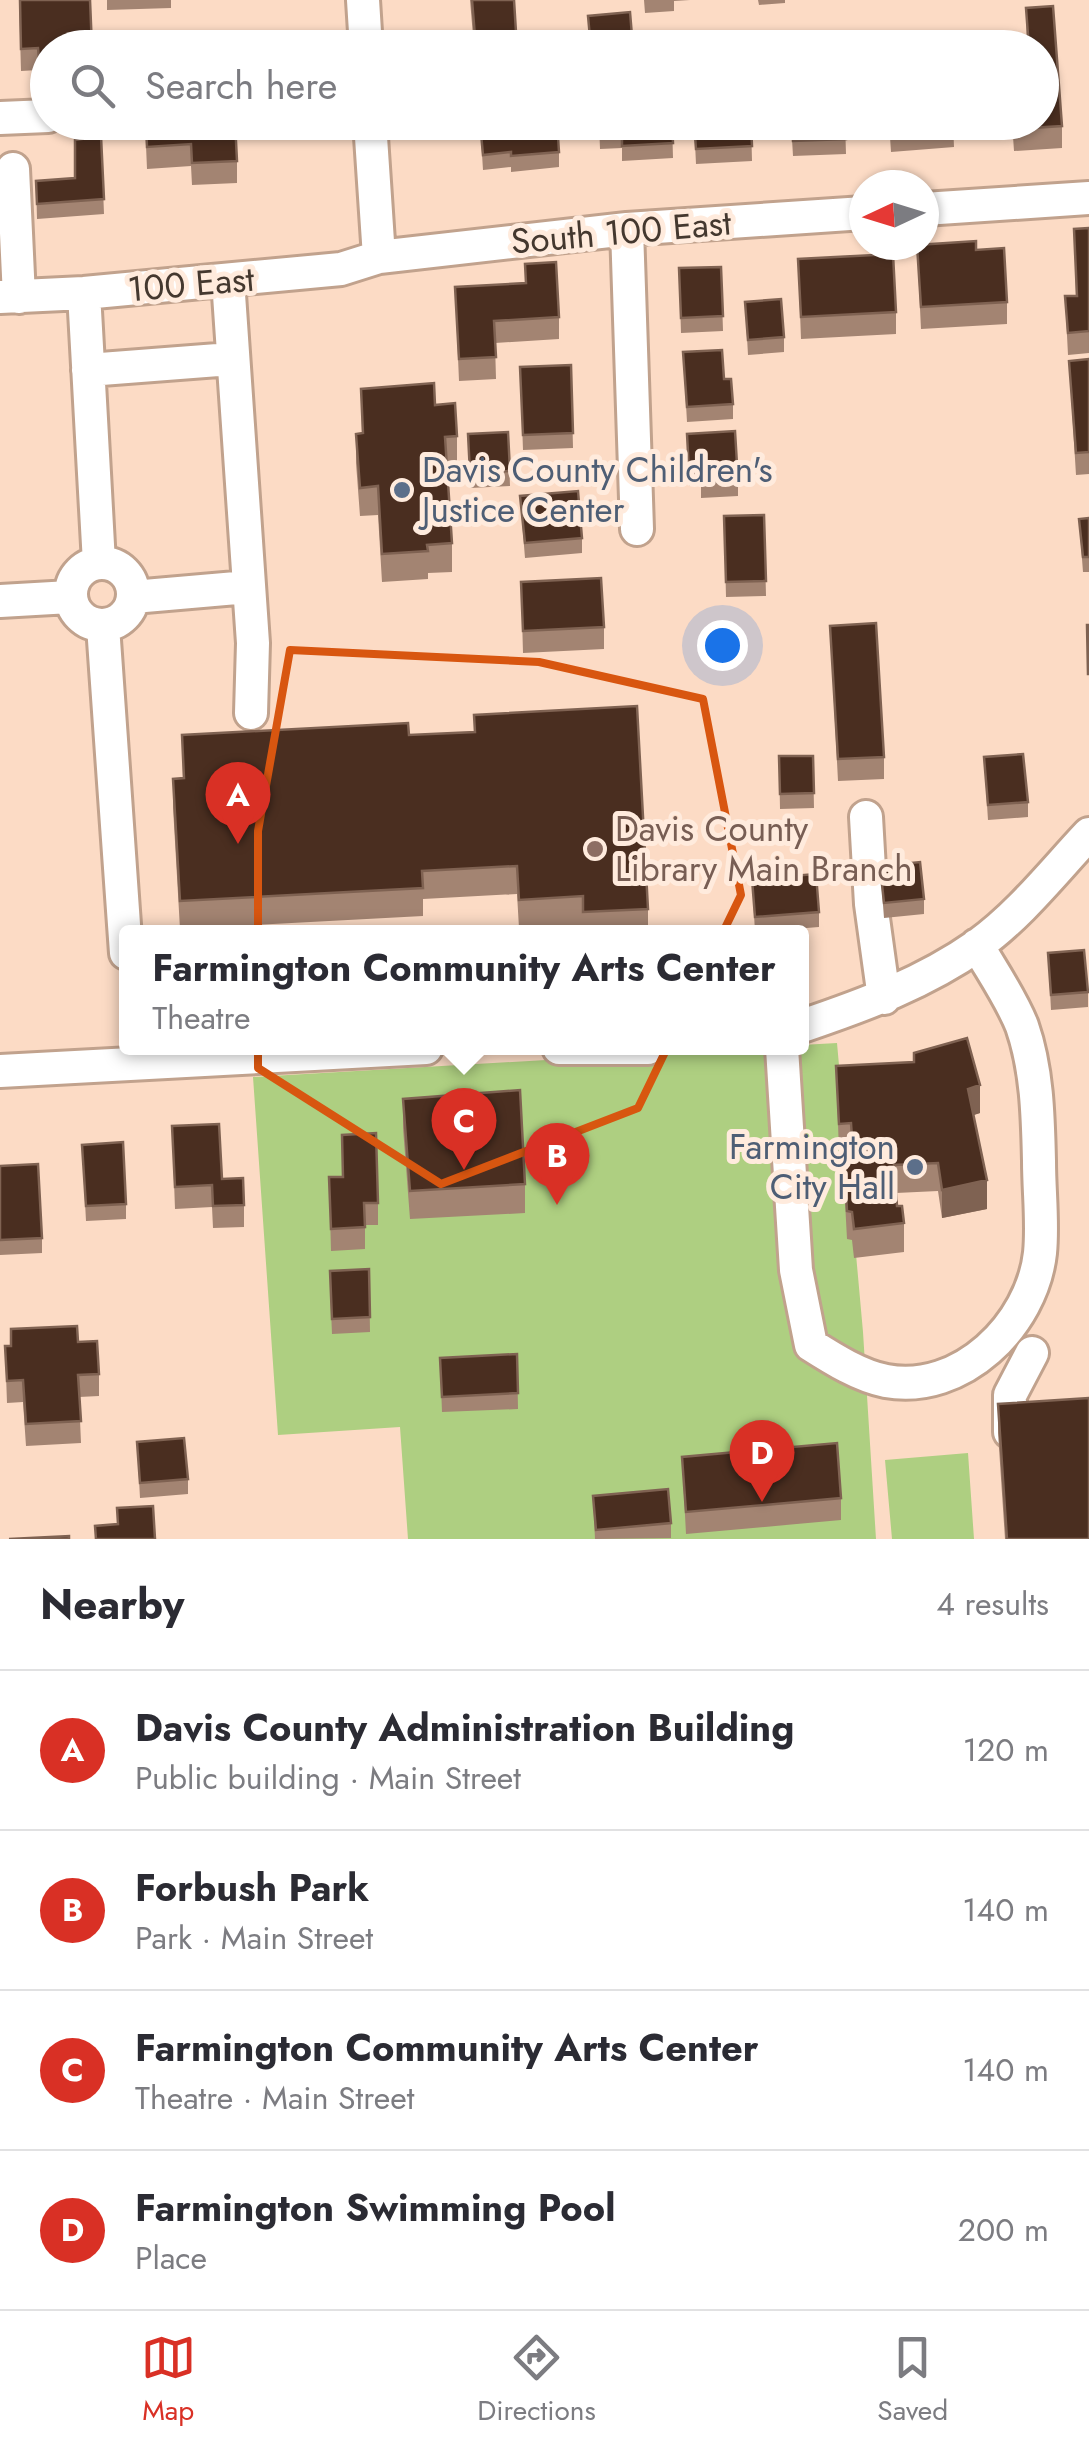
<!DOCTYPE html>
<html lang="en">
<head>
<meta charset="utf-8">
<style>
  :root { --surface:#fff; --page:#f7f7f7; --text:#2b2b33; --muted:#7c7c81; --line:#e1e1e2; --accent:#d93025 }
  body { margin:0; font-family:Jost,sans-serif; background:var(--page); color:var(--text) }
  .compass { position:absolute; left:849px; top:170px; width:90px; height:90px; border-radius:50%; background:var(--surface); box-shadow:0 2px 8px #0004; rotate:266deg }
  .you { position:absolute; left:722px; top:645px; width:35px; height:35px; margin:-25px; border:8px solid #fff; border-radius:50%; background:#1a73e8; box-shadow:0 0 0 15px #1a73e833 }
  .badge { display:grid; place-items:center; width:65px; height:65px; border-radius:50%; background:var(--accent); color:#fff; font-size:32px; font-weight:700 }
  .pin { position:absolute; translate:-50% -82px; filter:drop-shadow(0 2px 5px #0008) }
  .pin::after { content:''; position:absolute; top:52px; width:35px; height:30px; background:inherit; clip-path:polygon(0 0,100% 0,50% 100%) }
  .popup { position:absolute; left:119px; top:925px; width:690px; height:130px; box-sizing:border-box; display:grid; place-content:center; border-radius:10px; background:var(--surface); filter:drop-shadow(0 2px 8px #0005); font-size:32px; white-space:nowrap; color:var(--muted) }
  .popup b { font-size:38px; color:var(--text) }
  .popup::after { content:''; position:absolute; left:50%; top:100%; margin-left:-20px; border:20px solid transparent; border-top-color:var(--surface) }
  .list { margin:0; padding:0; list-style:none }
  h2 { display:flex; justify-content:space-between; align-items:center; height:130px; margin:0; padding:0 40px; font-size:42px }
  h2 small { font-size:32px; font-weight:400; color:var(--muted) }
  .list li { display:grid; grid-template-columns:65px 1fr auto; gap:30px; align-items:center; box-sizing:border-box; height:160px; padding:0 40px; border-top:2px solid var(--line) }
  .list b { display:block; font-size:38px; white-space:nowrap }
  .list p { margin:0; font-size:32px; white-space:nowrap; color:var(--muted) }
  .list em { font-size:32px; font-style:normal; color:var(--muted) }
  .icon { flex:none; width:55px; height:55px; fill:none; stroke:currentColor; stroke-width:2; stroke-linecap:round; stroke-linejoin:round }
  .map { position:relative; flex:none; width:1089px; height:1539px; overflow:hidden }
  .search { position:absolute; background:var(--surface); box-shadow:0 2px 8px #0004; left:30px; right:30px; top:30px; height:110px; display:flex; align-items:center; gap:25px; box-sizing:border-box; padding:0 35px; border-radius:55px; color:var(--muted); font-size:38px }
  .sheet { height:770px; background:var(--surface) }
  nav { display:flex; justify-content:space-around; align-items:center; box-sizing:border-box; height:140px; border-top:2px solid var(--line); background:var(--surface); font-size:28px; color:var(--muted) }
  nav a { display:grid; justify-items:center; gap:5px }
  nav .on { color:var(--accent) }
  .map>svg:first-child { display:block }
  .green { fill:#aecf81 }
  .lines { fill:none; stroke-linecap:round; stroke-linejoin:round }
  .minor-casing { stroke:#c1a28d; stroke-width:38 }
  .minor { stroke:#fff; stroke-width:32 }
  .wall { fill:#a38472 }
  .shaded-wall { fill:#7f6252 }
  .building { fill:#4a2e20; stroke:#7f6252; stroke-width:2.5 }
  .marked { fill:none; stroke:#d85610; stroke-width:8; stroke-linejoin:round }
  .service-dot { fill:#5c6f8a; stroke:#ffebdd; stroke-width:4 }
  .education-dot { fill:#8d6e63; stroke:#ffebdd; stroke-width:4 }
  .labels { text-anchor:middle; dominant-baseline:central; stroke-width:10; stroke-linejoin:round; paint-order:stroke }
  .street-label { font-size:35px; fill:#44382f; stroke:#ffebdd }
  .service-label { font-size:35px; fill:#4e5e75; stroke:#ffebdd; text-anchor:start }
  .education-label { font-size:35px; fill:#785e54; stroke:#ffebdd; text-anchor:start }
</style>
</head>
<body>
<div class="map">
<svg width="1089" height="1539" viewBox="0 0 1089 1539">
  <rect width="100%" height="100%" fill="#fcdbc5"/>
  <path class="green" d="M837,1043L863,1332L876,1539H408L400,1427L278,1435L253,1077Z
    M968,1453L974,1539H892L885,1460Z"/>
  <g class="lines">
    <defs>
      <path id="minor" d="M363,0L366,48
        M0,118L48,116
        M370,122L379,257
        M13,169L19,297
        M924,209L1089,198
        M627,229L637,529
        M228,280L253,643L251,713
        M84,293L99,563
        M0,297L84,293L341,269L379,257L627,229L864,213
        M88,370L231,359
        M71 594a31 31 0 1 1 62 0a31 31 0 1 1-62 0Z
        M133,597L248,587
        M0,601L70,597
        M103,626L126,953
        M866,817L871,904L884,998
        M802,1026C864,1005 924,983 978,945C1020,915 1054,871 1089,834
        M559,1048H648
        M782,1048L796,1270L811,1345C833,1359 860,1376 886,1381C961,1395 1032,1325 1040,1253C1043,1223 1039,1192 1039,1161C1038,1116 1037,1069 1022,1026C1011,998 992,971 977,945
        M0,1071L426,1048
        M1010,1432V1395L1032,1353"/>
    </defs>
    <use href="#minor" class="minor-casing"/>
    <use href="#minor" class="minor"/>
  </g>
  <path class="wall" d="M19,0L48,48V80L39,81L38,70L21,71Z
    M107,0H171V8L107,10Z
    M470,0H514L516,48H474Z
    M644,0H690L674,1V11L645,13Z
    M758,0H785V3L759,5Z
    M1053,6L1062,126V148L1014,151L1012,122H1042V48H1027L1026,8Z
    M145,122L237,161V183L192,185L191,166L147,169Z
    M480,122L559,152V167L511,172V167L483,170Z
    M599,122H672L673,158L622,161V148L600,149Z
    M694,122H751L752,161L696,164Z
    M791,122H845L846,154L793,156Z
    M889,122H953L954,147L891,152Z
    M101,136L104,214L37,219L36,181L75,178Z
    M1089,228V353L1068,355L1065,296H1076L1074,229Z
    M917,245L976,250L1007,302V324L921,329Z
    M798,259L896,312V334L801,339Z
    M525,264L559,317V339L495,343L496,379L459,381L455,287L525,283Z
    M721,267L723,331L681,333L679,268Z
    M745,302L784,337V352L748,355Z
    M683,352L724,379L733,404V419L687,422Z
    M1089,359V474L1076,475L1069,361Z
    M571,365L573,448L523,450L520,367Z
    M361,389L435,405L457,436V464L447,465L452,543V572L428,573V579L382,582L378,515L360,516L356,463V434L362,433Z
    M508,432L510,486L470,488L468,434Z
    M687,434L738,481V496L701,498V485L689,486Z
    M520,496L582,538V553L525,558Z
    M764,515L766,596L726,597L724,516Z
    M1089,518V572H1083L1079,519Z
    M521,582L604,627V649L523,653Z
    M830,626L884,757V779L838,781Z
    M182,735H409L648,909V932H583V925L519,928L517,894L423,899V916L180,929L173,807V779L183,778Z
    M779,756H813L814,808L780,809Z
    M984,757L1028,802V817L988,820Z
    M880,866L924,899V914L884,918Z
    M752,879L819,912V927L755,932Z
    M1048,953L1088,992V1007L1051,1010Z
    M836,1066L980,1113L973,1115L987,1209L942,1218L938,1191L896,1193L897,1206L904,1223V1252L854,1258L852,1240L847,1239L844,1183V1154L851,1153V1151L839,1152Z
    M403,1099L525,1184V1213L410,1219L403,1128Z
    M172,1126L244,1205V1227L213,1228L212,1207L175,1209Z
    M342,1135L378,1203V1225H365V1249L331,1251L329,1177H342Z
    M82,1145L126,1204V1219L86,1221Z
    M0,1166L42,1238V1253L0,1255Z
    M369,1269L370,1332L332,1334L330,1286Z
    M78,1342L99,1374V1396L79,1397L81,1443L26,1446L23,1402L7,1403L5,1346Z
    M517,1354L518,1409L442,1412L440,1358Z
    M998,1404L1089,1539H1005L998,1433Z
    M137,1442L188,1479V1494L140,1498Z
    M682,1457L841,1498V1520L686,1534Z
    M593,1496L671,1523V1538L595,1539Z"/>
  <path class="shaded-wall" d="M980,1085V1113L968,1117V1089Z
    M987,1180V1209L942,1218V1190Z"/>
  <path class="building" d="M20,0H90L92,48H48V58L39,59L38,48L21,49Z
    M472,0H514L516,32L475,36Z
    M1053,6L1062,126L1014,129V122H1042V48H1029L1026,8Z
    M630,12L633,48H591L588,16Z
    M967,41L968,48H942L941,43Z
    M146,122H235L237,161L192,163L191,144L147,147Z
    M480,122H557L559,152L511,156V152L483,155Z
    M600,122H672L673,143L622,146V133L600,134Z
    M694,122H751L752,146L696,149Z
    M792,122H845L846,139L793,141Z
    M890,122H953L954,132L891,137Z
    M101,136L104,199L37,204L36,181L75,178V140Z
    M1089,228V331L1068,333L1065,296H1077L1074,229Z
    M976,241V250L1004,248L1007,302L921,307L917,245Z
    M893,254L896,312L801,317L798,259Z
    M556,262L559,317L494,321L496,357L459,359L455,287L526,283L525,264Z
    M721,267L723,316L681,318L679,268Z
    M781,299L784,337L748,340L745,302Z
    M722,350L724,379H731L733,404L687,407L683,352Z
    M1089,359V452L1076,453L1069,361Z
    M571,365L573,433L523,435L520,367Z
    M434,383L435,405L455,403L457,436L445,437L452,543L427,545L428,551L382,554L378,486L360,488L356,434L363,433L361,389Z
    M735,431L738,481L701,483V470L689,471L687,434Z
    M508,432L510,471L470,473L468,434Z
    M578,491L582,538L525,543L520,496Z
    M764,515L766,581L726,582L724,516Z
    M1089,518V557H1083L1079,519Z
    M601,578L604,627L523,631L521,582Z
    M876,623L884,757L838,759L830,626Z
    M1087,625H1089V674H1088Z
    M637,706L648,909L583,912V896L519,900L517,866L422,871L423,888L180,901L173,779L184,778L182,735L408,723L409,735L475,732L474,715Z
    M1023,754L1028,802L988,805L984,757Z
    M779,756H813L814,793L780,794Z
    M920,862L924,899L884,903L880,866Z
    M816,874L819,912L755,917L752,879Z
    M1084,950L1088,992L1051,995L1048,953Z
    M967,1038L980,1085L968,1089L987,1180L942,1190L938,1163L894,1165L897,1206H902L904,1223L854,1229L852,1212L847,1211L844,1154L853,1152L851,1123L839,1124L836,1066L914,1062V1053Z
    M520,1090L525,1184L410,1191L403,1099Z
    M219,1124L222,1179L243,1178L244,1205L213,1206L212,1185L175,1187L172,1126Z
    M376,1133L378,1203H364L365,1227L331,1229L329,1177H343L342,1135Z
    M123,1142L126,1204L86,1206L82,1145Z
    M38,1164L42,1238L0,1240V1166Z
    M369,1269L370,1317L332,1319L330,1271Z
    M77,1326L78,1342L97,1341L99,1374L78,1375L81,1421L26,1424L23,1380L7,1381L5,1346H11V1329Z
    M517,1354L518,1393L442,1397L440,1358Z
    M1089,1398V1539H1007L998,1404Z
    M184,1438L188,1479L140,1483L137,1442Z
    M837,1443L841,1498L686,1512L682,1457Z
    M668,1489L671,1523L596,1530L593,1496Z
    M153,1506L155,1539H96L95,1526L118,1524L117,1508Z
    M69,1536V1539H9Z"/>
  <path class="marked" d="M290,650L539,662L703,699L741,895L638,1108L441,1184L258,1068V831Z"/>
  <g class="service-dot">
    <circle cx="402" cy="490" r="10"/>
    <circle cx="915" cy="1167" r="10"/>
  </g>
  <circle class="education-dot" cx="595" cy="849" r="10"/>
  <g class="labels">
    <g class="street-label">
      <text transform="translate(621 232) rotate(-5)">South 100 East</text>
      <text transform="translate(191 284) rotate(-5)">100 East</text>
    </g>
    <g class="service-label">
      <text x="422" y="470">Davis County Children's<tspan x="422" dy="40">Justice Center</tspan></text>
      <text x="895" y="1147" text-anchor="end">Farmington<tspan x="895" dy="40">City Hall</tspan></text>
    </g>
    <g class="education-label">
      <text x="615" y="829">Davis County<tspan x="615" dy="40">Library Main Branch</tspan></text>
    </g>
  </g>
</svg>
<svg class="compass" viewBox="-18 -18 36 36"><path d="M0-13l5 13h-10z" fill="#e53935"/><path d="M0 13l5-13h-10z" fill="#7c7c81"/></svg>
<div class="you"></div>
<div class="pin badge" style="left:238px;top:844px">A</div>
<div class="pin badge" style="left:557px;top:1205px">B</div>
<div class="pin badge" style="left:464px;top:1170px">C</div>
<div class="popup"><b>Farmington Community Arts Center</b>Theatre</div>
<div class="pin badge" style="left:762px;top:1502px">D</div>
<div class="search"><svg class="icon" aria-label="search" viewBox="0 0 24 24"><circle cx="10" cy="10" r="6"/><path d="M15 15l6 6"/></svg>Search here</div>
</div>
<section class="sheet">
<h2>Nearby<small>4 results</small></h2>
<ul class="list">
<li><span class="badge">A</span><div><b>Davis County Administration Building</b><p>Public building · Main Street</p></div><em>120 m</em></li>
<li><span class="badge">B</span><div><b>Forbush Park</b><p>Park · Main Street</p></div><em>140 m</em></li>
<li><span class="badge">C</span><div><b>Farmington Community Arts Center</b><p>Theatre · Main Street</p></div><em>140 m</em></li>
<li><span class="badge">D</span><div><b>Farmington Swimming Pool</b><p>Place</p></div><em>200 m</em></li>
</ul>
</section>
<nav>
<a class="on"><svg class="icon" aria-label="map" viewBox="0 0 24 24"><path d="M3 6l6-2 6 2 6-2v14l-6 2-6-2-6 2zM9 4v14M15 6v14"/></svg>Map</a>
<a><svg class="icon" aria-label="directions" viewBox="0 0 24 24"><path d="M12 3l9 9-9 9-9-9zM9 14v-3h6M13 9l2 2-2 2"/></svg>Directions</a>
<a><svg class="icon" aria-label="saved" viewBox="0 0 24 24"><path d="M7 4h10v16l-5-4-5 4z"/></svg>Saved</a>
</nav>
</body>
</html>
